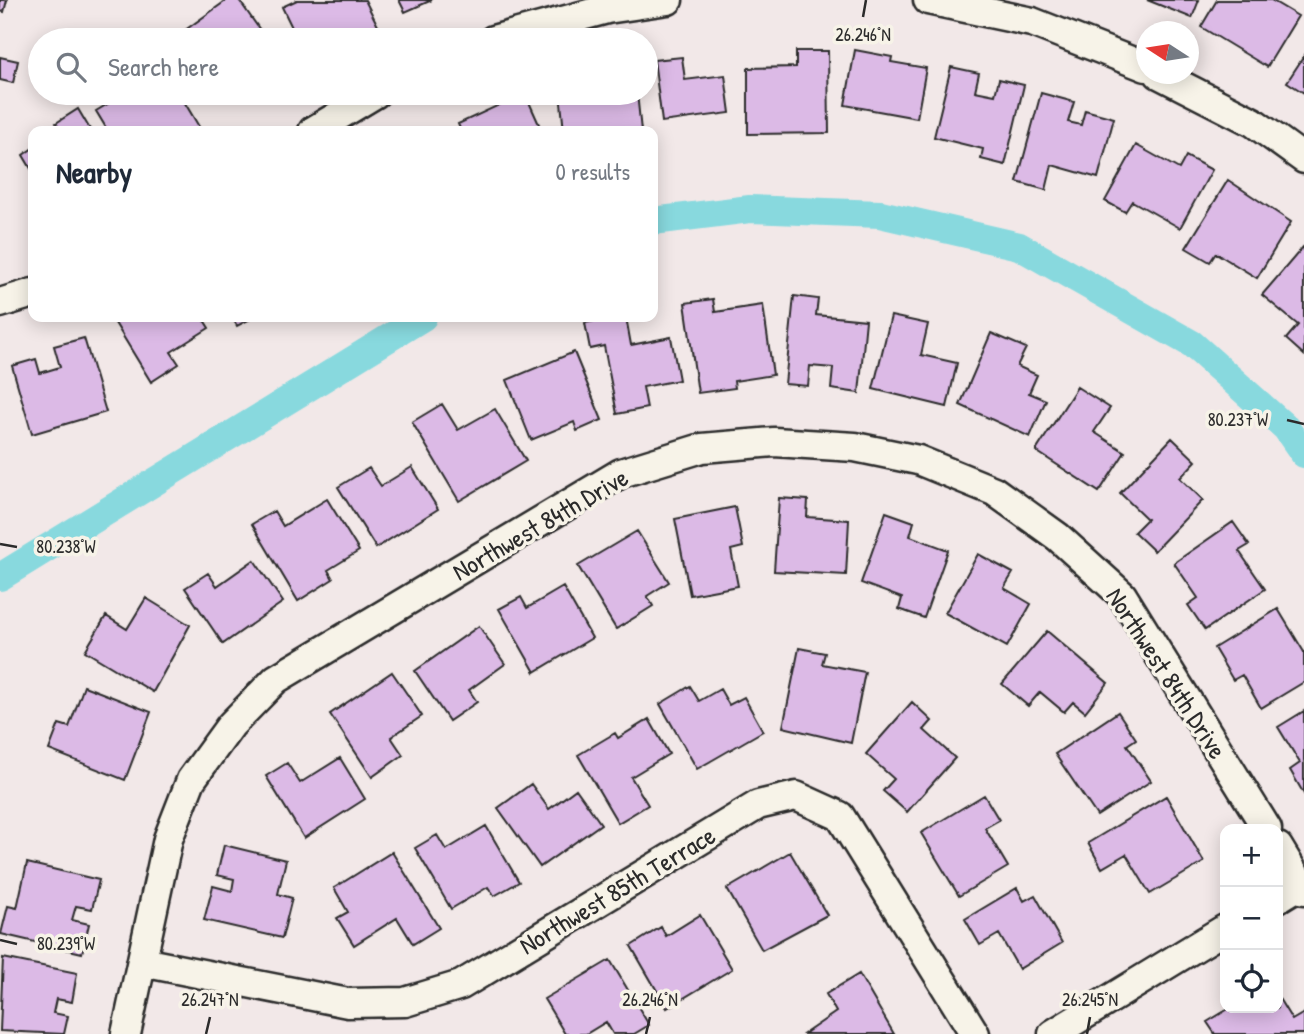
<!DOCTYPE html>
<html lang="en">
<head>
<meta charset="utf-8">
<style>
  :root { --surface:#fff; --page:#f2f2f3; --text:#1f2937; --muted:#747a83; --line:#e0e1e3 }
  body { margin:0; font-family:"Patrick Hand",sans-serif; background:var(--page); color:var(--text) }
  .controls { position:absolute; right:21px; bottom:21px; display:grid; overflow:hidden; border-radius:14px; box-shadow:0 4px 18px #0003 }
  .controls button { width:63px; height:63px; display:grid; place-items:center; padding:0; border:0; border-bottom:2px solid var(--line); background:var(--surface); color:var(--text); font:35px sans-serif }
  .compass { position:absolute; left:1136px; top:21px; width:63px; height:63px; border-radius:50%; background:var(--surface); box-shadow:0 4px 18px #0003; rotate:282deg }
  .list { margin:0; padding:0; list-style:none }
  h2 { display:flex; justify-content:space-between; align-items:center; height:91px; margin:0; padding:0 28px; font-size:30px }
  h2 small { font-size:23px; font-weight:400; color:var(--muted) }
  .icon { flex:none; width:38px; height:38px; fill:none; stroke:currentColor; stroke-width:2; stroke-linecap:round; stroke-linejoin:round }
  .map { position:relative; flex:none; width:1304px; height:1034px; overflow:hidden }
  .search { position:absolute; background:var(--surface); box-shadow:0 4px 18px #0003; left:28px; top:28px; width:630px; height:77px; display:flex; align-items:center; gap:18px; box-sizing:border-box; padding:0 24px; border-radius:38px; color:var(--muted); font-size:26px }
  .panel { position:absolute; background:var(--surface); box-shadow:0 4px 18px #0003; left:28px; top:126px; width:630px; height:196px; border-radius:14px }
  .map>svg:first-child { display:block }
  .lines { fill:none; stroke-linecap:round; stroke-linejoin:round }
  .canal { stroke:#88d9de; stroke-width:28 }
  .building { fill:#dcbae6; stroke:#2b2b2b; stroke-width:2 }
  .street-casing { stroke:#2b2b2b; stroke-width:33 }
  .street { stroke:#f7f3e8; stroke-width:28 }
  .ticks { fill:none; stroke:#2b2b2b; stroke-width:2.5 }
  .labels { text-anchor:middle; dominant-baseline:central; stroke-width:7; stroke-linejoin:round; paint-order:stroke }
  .street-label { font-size:26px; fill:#2b2b2b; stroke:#f7f3e8 }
  .ticks-label { font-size:18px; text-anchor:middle; fill:#2b2b2b; stroke:#f7f3e8; stroke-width:7; stroke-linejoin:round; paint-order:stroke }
</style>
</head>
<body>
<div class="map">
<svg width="1304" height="1034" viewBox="0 0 1304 1034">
  <rect width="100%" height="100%" fill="#f2e8e8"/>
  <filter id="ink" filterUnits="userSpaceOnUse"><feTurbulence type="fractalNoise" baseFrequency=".0143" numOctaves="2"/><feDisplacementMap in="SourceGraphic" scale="14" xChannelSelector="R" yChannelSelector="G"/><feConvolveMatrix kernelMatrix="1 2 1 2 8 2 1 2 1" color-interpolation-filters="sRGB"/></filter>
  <g filter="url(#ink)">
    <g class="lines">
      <path class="canal" d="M653,221L750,209L880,214L1019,246L1192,344L1286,428L1304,454
        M0,577L423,317"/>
    </g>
    <path class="building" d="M0,0H7L4,12L0,11Z
      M227,0H239L267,40H180L177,36Z
      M297,0H365L379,28L355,40H298L282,7Z
      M399,0H432L405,12Z
      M1147,0H1199L1192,18Z
      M1217,0H1271L1298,16L1267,67L1201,27Z
      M855,50L892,57L891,62L926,68L917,118L845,105Z
      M796,51H828L829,133L748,134V68L796,67Z
      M1304,56V93L1287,82Z
      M0,57L18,61L13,83L0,80Z
      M682,57L685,80L725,75L730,113L662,122L654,60Z
      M951,67L979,73L975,91L995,95L999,79L1024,85L1005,165L981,159L983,149L934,137Z
      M126,93H179L201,130L108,131L96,111Z
      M525,93L542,131H461L458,124Z
      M560,93H637L641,131H564Z
      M1041,93L1074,102L1068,122L1081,125L1085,110L1114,118L1098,178L1052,165L1046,190L1017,182Z
      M78,109L91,131H61L56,123Z
      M1136,145L1179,169L1186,156L1212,170L1180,228L1132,201L1125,212L1105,201Z
      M33,148V172L23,155Z
      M1228,180L1291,222L1257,278L1216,253L1210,262L1186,248Z
      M1303,247L1304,248V355L1286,339L1298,325L1262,295Z
      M794,296L818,299L816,315L866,320L859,393L831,389L833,368L810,366L808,386L785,384Z
      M713,299L715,312L763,305L773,375L734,381L735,388L698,393L685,303Z
      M891,316L928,324L921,355L957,363L947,407L873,389Z
      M115,317H202L209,328L171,352L179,364L151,382L112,318Z
      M232,317H254L237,326Z
      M613,317H626L631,345L671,337L679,380L643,387L647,408L617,414L604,346L590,349L585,323Z
      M991,333L1026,348L1017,366L1037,375L1029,393L1046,400L1030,437L960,405Z
      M84,338L106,412L32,434L12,366L36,359L40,373L60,367L54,346Z
      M574,352L602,420L577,431L574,422L531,440L507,380Z
      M1077,387L1110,408L1094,432L1125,452L1099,492L1036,451Z
      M442,404L458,430L495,409L526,461L459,501L412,422Z
      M1172,438L1196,461L1180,478L1203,500L1154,551L1134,532L1147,519L1120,493Z
      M412,467L438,509L376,548L338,487L369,468L381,486Z
      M779,498L808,500L807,517L849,520L846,575L774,571Z
      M327,499L359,551L328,570L333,579L298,601L252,524L274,511L283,526Z
      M735,507L743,547L731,550L738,586L690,595L675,519Z
      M886,512L914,522L910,536L948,550L924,618L899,609L902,598L861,583Z
      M1233,522L1249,545L1239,551L1265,589L1205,630L1188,605L1198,598L1174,563Z
      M637,531L669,582L647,596L653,606L616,629L578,566Z
      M978,554L1013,573L1004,588L1031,604L1007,647L945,613Z
      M254,560L283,602L223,644L185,588L208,573L217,586Z
      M563,587L592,638L535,672L499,609L521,597L527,608Z
      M146,598L190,625L153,692L85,651L106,616L127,629Z
      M1278,609L1304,652V682L1261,708L1242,675L1233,680L1214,648Z
      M479,626L505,664L469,690L477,702L449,721L415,671Z
      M1047,631L1108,683L1085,712L1073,702L1064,712L1040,692L1028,706L1002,684Z
      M799,648L825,653L822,664L865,672L851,743L783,727Z
      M392,672L422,716L391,737L403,755L372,777L330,714Z
      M84,686L151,712L125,780L49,750L59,724L69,727Z
      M690,686L699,701L720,689L729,705L744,697L763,731L697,769L660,704Z
      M912,702L932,721L924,730L955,758L907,812L883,791L894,779L866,754Z
      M1304,711V794L1290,770L1300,763L1278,727Z
      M1118,712L1136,739L1127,745L1151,781L1097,816L1055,754Z
      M649,719L669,754L631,777L648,805L618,823L578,755L615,733L618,738Z
      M340,758L365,799L304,838L266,776L287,763L300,783Z
      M531,784L549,809L576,789L601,824L540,867L498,808Z
      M984,795L999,820L985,828L1008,867L959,896L921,833Z
      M1166,796L1204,862L1150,894L1126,854L1102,868L1088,843Z
      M486,826L519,882L494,896L488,887L451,909L415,848L437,835L446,850Z
      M224,845L286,860L278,894L292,898L282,938L204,920L213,886L232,891L234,879L217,875Z
      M392,852L439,928L413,944L397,918L354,945L337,918L348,912L334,888Z
      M790,852L827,915L762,950L727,889Z
      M27,863L99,880L92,909L76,906L72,920L89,924L82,953L1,934L8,906L17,908Z
      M1017,888L1024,901L1035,895L1062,943L1019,969L999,934L980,945L965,919Z
      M700,915L732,969L667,1008L631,946L661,927L666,936Z
      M3,958L77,973L72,1002L56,999L53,1013L68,1016L64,1034L0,1031Z
      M610,960L649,1025L634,1034H613L606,1022L586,1034H565L544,999Z
      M859,974L894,1034H804L836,1012L826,994Z
      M1278,997L1292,1020L1304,1013V1034H1215L1207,1022L1230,1008H1278Z"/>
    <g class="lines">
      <defs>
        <path id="street" d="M928,0L1032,22L1146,67
          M493,40L607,9L668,0
          M1159,74L1253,122L1304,159
          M313,131L376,93
          M0,303L33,293
          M1278,847L1304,890
          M1278,898L1304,882
          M142,962L348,1003L405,1002L461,985L758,805L796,796L840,816L975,1034
          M126,1034L168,839L191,780L231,725L276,679L621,473L702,448L774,442L855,447L918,460L994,491L1058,537L1122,595L1267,829
          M1053,1034L1225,929"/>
      </defs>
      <use href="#street" class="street-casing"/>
      <use href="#street" class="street"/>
    </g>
  </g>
  <path class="ticks" d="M863,17L866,0M1287,420L1304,424M0,544L17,547M0,940L17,944M206,1034L210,1017M646,1034L650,1017M1087,1034L1090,1017"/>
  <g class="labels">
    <g class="street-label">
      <text transform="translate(540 524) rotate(-30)">Northwest 84th Drive</text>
      <text transform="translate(1167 673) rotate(57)">Northwest 84th Drive</text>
      <text transform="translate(617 890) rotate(-31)">Northwest 85th Terrace</text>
    </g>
  </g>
  <g class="ticks-label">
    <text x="863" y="41">26.246°N</text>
    <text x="1238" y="426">80.237°W</text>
    <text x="66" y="553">80.238°W</text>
    <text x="66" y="950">80.239°W</text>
    <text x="210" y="1006">26.247°N</text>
    <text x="650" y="1006">26.246°N</text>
    <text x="1090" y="1006">26.245°N</text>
  </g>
</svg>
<div class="controls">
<button>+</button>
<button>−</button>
<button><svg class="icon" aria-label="locate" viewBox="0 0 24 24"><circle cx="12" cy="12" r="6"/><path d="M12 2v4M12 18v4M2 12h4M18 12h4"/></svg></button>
</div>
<svg class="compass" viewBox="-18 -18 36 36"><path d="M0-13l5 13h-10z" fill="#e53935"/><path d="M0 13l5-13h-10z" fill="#747a83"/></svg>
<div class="search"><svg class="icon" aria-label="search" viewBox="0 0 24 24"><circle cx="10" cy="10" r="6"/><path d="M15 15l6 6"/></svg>Search here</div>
<section class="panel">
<h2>Nearby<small>0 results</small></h2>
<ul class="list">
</ul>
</section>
</div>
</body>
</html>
